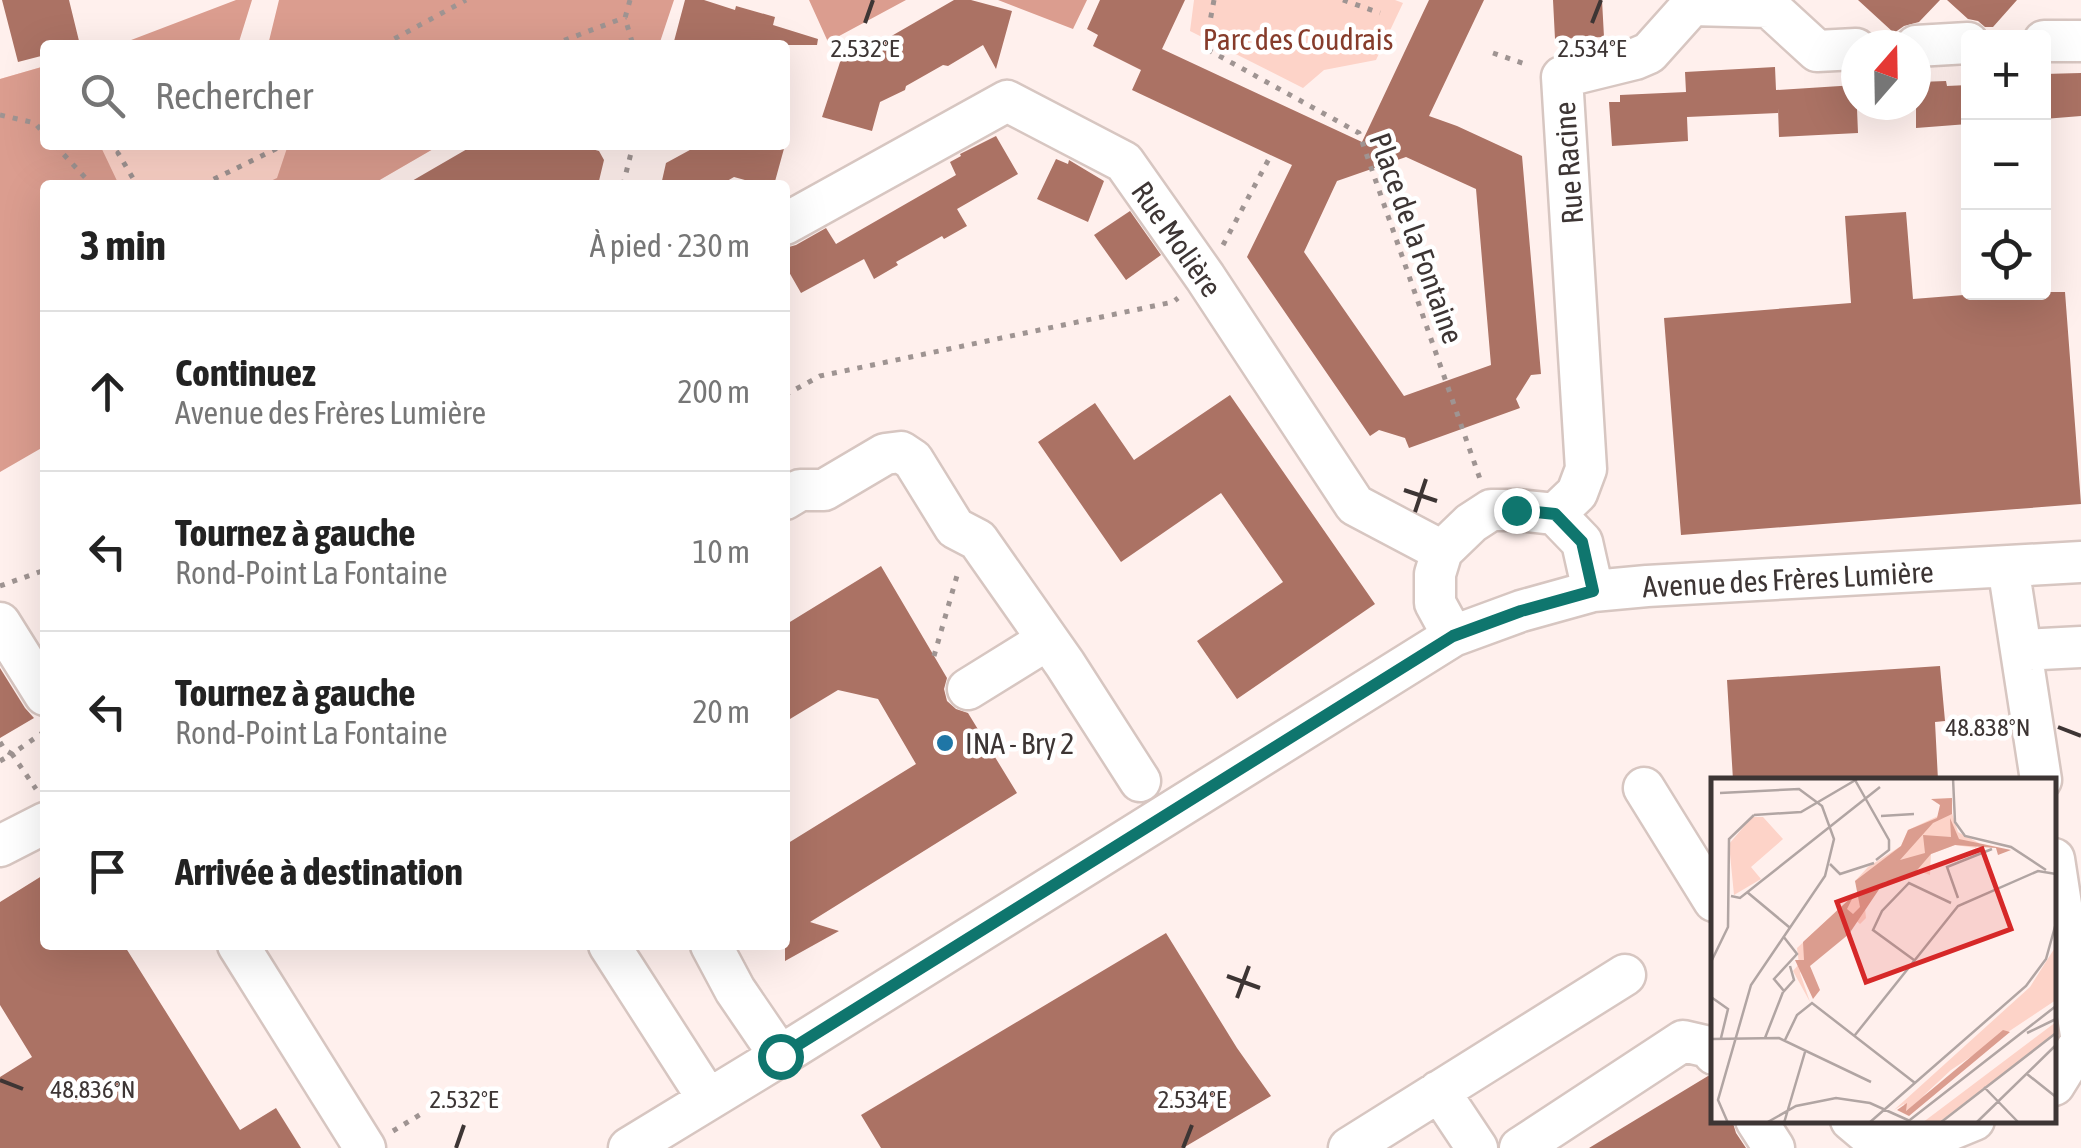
<!DOCTYPE html>
<html lang="fr">
<head>
<meta charset="utf-8">
<style>
  :root { --surface:#fff; --page:#f6f6f6; --text:#222; --muted:#767676; --line:#e0e0e0 }
  body { margin:0; font-family:"Asap Condensed",sans-serif; background:var(--page); color:var(--text) }
  .controls { position:absolute; right:30px; top:30px; display:grid; overflow:hidden; border-radius:10px; box-shadow:0 10px 40px #0002 }
  .controls button { width:90px; height:90px; display:grid; place-items:center; padding:0; border:0; border-bottom:2px solid var(--line); background:var(--surface); color:var(--text); font:50px sans-serif }
  .compass { position:absolute; left:1841px; top:30px; width:90px; height:90px; border-radius:50%; background:var(--surface); box-shadow:0 10px 40px #0002; rotate:20deg }
  .stop { position:absolute; width:30px; height:30px; margin:-22px; border:8px solid #0f766e; border-radius:50%; background:#fff }
  .stop.end { background:#0f766e; border-color:#fff; box-shadow:0 2px 10px #0008 }
  .list { margin:0; padding:0; list-style:none }
  h2 { display:flex; justify-content:space-between; align-items:center; height:130px; margin:0; padding:0 40px; font-size:42px }
  h2 small { font-size:32px; font-weight:400; color:var(--muted) }
  .list li { display:grid; grid-template-columns:65px 1fr auto; gap:30px; align-items:center; box-sizing:border-box; height:160px; padding:0 40px; border-top:2px solid var(--line) }
  .list b { display:block; font-size:38px; white-space:nowrap }
  .list p { margin:0; font-size:32px; white-space:nowrap; color:var(--muted) }
  .list em { font-size:32px; font-style:normal; color:var(--muted) }
  .icon { flex:none; width:55px; height:55px; fill:none; stroke:currentColor; stroke-width:2; stroke-linecap:round; stroke-linejoin:round }
  .map { position:relative; flex:none; width:2081px; height:1148px; overflow:hidden }
  .search { position:absolute; background:var(--surface); box-shadow:0 10px 40px #0002; left:40px; top:40px; width:750px; height:110px; display:flex; align-items:center; gap:25px; box-sizing:border-box; padding:0 35px; border-radius:10px; color:var(--muted); font-size:38px }
  .panel { position:absolute; background:var(--surface); box-shadow:0 10px 40px #0002; left:40px; top:180px; width:750px; height:770px; border-radius:10px }
  .map>svg:first-child { display:block }
  .green { fill:#fdd3c8 }
  .forest { fill:#db9d8f }
  .building { fill:#ab7264; fill-rule:evenodd }
  .lines { fill:none; stroke-linecap:round; stroke-linejoin:round }
  .minor-casing { stroke:#d7c6c1; stroke-width:45 }
  .path { stroke:#9f9492; stroke-width:5; stroke-dasharray:5 8; stroke-linecap:butt }
  .minor { stroke:#fff; stroke-width:40 }
  .route { stroke:#0f766e; stroke-width:12 }
  .ticks { fill:none; stroke:#3d3534; stroke-width:4 }
  .poi-dot { fill:#1f76a6; stroke:#fff; stroke-width:4 }
  .labels { text-anchor:middle; dominant-baseline:central; stroke-width:9; stroke-linejoin:round; paint-order:stroke }
  .park-label { font-size:30px; fill:#863c2b; stroke:#fff }
  .street-label { font-size:30px; fill:#3d3534; stroke:#fff }
  .poi-label { font-size:30px; fill:#3d3534; stroke:#fff; text-anchor:start }
  .inset-road { fill:none; stroke:#b1a5a3; stroke-width:2.5 }
  .view { fill:#d62828; fill-opacity:0.15; stroke:#d62828; stroke-width:5 }
  .inset-edge { fill:none; stroke:#3d3534; stroke-width:5 }
  .ticks-label { font-size:25px; text-anchor:middle; fill:#3d3534; stroke:#fff; stroke-width:9; stroke-linejoin:round; paint-order:stroke }
</style>
</head>
<body>
<div class="map">
<svg width="2081" height="1148" viewBox="0 0 2081 1148">
  <rect width="100%" height="100%" fill="#fff0ed"/>
  <path class="green" d="M1194,0H1395L1403,3L1376,60L1324,70L1303,88L1190,31Z
    M45,66V145H440L371,185H45L0,79Z"/>
  <path class="forest" d="M236,0H252L238,45H118Z
    M279,0H674L659,45H268Z
    M809,0H906L828,42Z
    M998,0H1087L1073,29Z
    M45,66V145H100L119,185H45V446L0,472V79Z
    M288,145H440L371,185H262L277,178Z"/>
  <path class="building" d="M2,0H69L80,45H45V55L18,62Z
    M685,0H704L735,10L736,6L775,17L773,25L818,39L817,45H673Z
    M954,0H971L1012,11L996,69L983,45L948,66L943,65L906,86L905,90L880,102L872,131L822,117L841,59L848,61Z
    M1100,0H1185L1162,49L1362,142L1429,0H1484L1429,116L1457,126L1522,156L1541,374L1531,375L1516,399L1520,408L1409,448L1405,438L1379,430L1370,436L1247,257L1292,165L1132,90L1141,70L1093,46L1098,35L1087,29ZM1406,157L1476,189L1491,365L1404,396L1304,252L1337,181Z
    M1553,0H1602L1604,37L1555,39Z
    M1858,0H1940L1919,22L1904,26L1894,33Z
    M1947,0H2017L1993,27H1985L1978,21L1968,19Z
    M1775,67L1776,90L1856,85L1858,133L1779,137L1778,108V113L1687,117L1688,141L1612,146L1609,102H1620V95L1686,92L1685,72Z
    M2081,73V116L2044,119V74Z
    M1946,81L1947,86L1968,85V124L1916,128V87H1919V82Z
    M996,136L1018,174L957,209L967,226L944,239L942,236L896,262L898,265L874,279L864,259L801,293L785,265V248L796,245L826,228L836,244L956,175L950,162L961,156L960,154Z
    M474,145H578L599,151L604,160L598,185H524L503,180L494,185H405Z
    M699,145H785L774,185H763L734,177L720,185H661L666,163Z
    M1056,159L1068,164L1069,160L1104,181L1088,222L1037,199Z
    M1130,211L1161,255L1126,280L1094,235Z
    M1906,212L1913,299L2002,292H2065L2081,504L1681,535L1664,318L1851,303L1845,216Z
    M1230,395L1375,604L1237,699L1197,641L1283,582L1221,493L1121,562L1038,442L1095,403L1134,460Z
    M881,566L947,678L944,689L947,701L956,709L968,713L1017,793L810,922L839,931L785,961V845L916,764L878,699L838,690L785,722V625Z
    M1940,666L1945,721L1935,722L1938,780H1733L1727,680Z
    M0,668L25,708L34,718L0,738Z
    M45,874V945H124L240,1130L276,1108L301,1148H0V1077L32,1057L0,1005V902Z
    M1166,933L1237,1048L1271,1096L1183,1148H881L861,1115Z
    M1708,1076L1714,1077V1120H1732L1736,1133L1746,1148H1589Z"/>
  <g class="lines">
    <defs>
      <path id="minor" d="M2044,41H2081
        M1916,46L1968,43
        M785,224L1007,101L1124,162L1205,277L1355,505L1442,551
        M785,499L800,490H824L885,454L901,452L913,460L955,528L978,540L1065,664L1140,781
        M1555,514L1577,493L1586,469L1562,77L1635,59L1649,53L1692,5L1769,7L1817,51L1856,49
        M2008,566L2041,780
        M0,623L45,695
        M1453,636L1435,603V574L1442,551L1471,523L1491,510H1517L1555,514L1582,542L1593,591
        M2021,650L2081,647
        M968,689L1047,640
        M1644,788L1714,901
        M0,846L45,823
        M2054,859L2081,1035
        M238,945L365,1148
        M609,945L708,1099
        M711,945L735,990L780,1056
        M2054,1085L2081,1042
        M1439,1091L1477,1148
        M1756,1120L1774,1148
        M1851,1120L1876,1141L1925,1140L1974,1120
        M629,1148L780,1056L1453,636L1521,611L1593,591L1647,586L2081,562
        M1349,1148L1625,975
        M1520,1148L1683,1041L1709,1047L1714,1054"/>
    </defs>
    <use href="#minor" class="minor-casing"/>
    <path class="path" d="M630,0L625,18L633,45
      M1214,0L1205,48L1359,133L1480,479
      M1343,0L1380,13
      M383,45L466,0
      M552,45L626,17
      M1493,53L1528,65
      M0,115L35,123L45,135
      M55,145L92,185
      M131,145L118,153L137,185
      M202,185L284,145
      M623,185L633,145
      M1223,245L1271,155
      M785,395L820,376L1173,302L1178,298
      M0,586L45,570
      M934,656L958,572
      M0,742L5,750L12,754L45,731
      M0,761L12,754L36,789
      M393,1131L426,1111"/>
    <use href="#minor" class="minor"/>
  </g>
  <g class="lines">
    <path class="route" d="M780,1056L1453,636L1521,611L1593,591L1582,542L1555,514L1516,510"/>
  </g>
  <path class="ticks" d="M865,23L873,0M1592,23L1601,0M1404,490L1437,501M1415,512L1426,479M2058,727L2081,736M1227,976L1260,988M1237,998L1249,966M0,1080L23,1089M456,1148L464,1125M1183,1148L1192,1125"/>
  <circle class="poi-dot" cx="945" cy="743" r="10"/>
  <g class="labels">
    <g class="park-label">
      <text x="1298" y="39">Parc des Coudrais</text>
    </g>
    <g class="street-label">
      <text transform="translate(1568 163) rotate(-94)">Rue Racine</text>
      <text transform="translate(1417 238) rotate(70)">Place de la Fontaine</text>
      <text transform="translate(1177 239) rotate(55)">Rue Molière</text>
      <text transform="translate(1788 579) rotate(-3)">Avenue des Frères Lumière</text>
    </g>
    <g class="poi-label">
      <text x="965" y="743">INA - Bry 2</text>
    </g>
  </g>
  <g transform="translate(1711 778)">
    <rect width="345" height="345" fill="#fff0ed"/>
    <path d="M240,32L247,54L268,65L265,70L244,67L220,76L219,97L202,91L201,98L173,104L154,130L155,140L149,146L143,141L109,169L89,195L99,224L82,193L88,186L86,170L148,112L144,103L157,89L190,68L197,52ZM41,39H52L72,61L40,89L50,101L23,117L18,66ZM345,168V222L240,292L211,319L250,291L203,332L211,320L195,333L193,326L183,332L319,209ZM345,244V255L227,345H211Z" fill="#fdd3c8"/>
    <path d="M241,20V36L222,45L189,82L214,75L212,57L240,59L239,40L248,61L300,72L287,77L285,70L244,67L220,76L201,98L173,104L138,156L99,188L109,212L102,221L84,182H93L92,164L143,117L136,131L142,136L149,129L144,103L190,68L197,52L226,40L229,27L220,21ZM292,252L299,254L198,338L186,332L196,325L195,333Z" fill="#db9d8f"/>
    <path class="inset-road" d="M242,0L244,44L254,58L300,69L335,92M144,2L178,62V72L165,82M9,15L88,11L111,28L123,61L114,98L40,207L7,322L17,345M43,37L90,34L148,0M170,38L203,36M119,86L129,96L163,85M36,114L78,149M20,118L29,120L169,9M247,120L236,89L281,71M72,158L86,176L63,201L73,213L83,202L79,188M203,182L162,152L171,133L198,105L240,125M0,184L17,149L18,61L43,37M0,219L17,231L10,260M316,255L345,241M144,257L247,128L327,93L345,96M54,260L72,214M0,261L68,260L160,304M74,262L86,237L101,225L204,305M316,296L345,319M273,309L308,345M55,345L85,328L125,320L159,325L199,343M73,345L94,274M158,345L315,208L335,181L345,145M195,345L345,228M229,345L345,255M265,345L345,267"/>
    <path class="view" d="M271,71L300,151L155,204L126,124Z"/>
    <rect width="345" height="345" class="inset-edge"/>
  </g>
  <g class="ticks-label">
    <text x="865" y="57">2.532°E</text>
    <text x="1592" y="57">2.534°E</text>
    <text x="1988" y="736">48.838°N</text>
    <text x="93" y="1098">48.836°N</text>
    <text x="464" y="1108">2.532°E</text>
    <text x="1192" y="1108">2.534°E</text>
  </g>
</svg>
<div class="controls">
<button>+</button>
<button>−</button>
<button><svg class="icon" aria-label="locate" viewBox="0 0 24 24"><circle cx="12" cy="12" r="6"/><path d="M12 2v4M12 18v4M2 12h4M18 12h4"/></svg></button>
</div>
<svg class="compass" viewBox="-18 -18 36 36"><path d="M0-13l5 13h-10z" fill="#e53935"/><path d="M0 13l5-13h-10z" fill="#767676"/></svg>
<div class="stop" style="left:780px;top:1056px"></div>
<div class="stop end" style="left:1516px;top:510px"></div>
<div class="search"><svg class="icon" aria-label="search" viewBox="0 0 24 24"><circle cx="10" cy="10" r="6"/><path d="M15 15l6 6"/></svg>Rechercher</div>
<section class="panel">
<h2>3 min<small>À pied · 230 m</small></h2>
<ul class="list">
<li><svg class="icon" aria-label="ahead" viewBox="0 0 24 24"><path d="M12 20V5M6 11l6-6 6 6"/></svg><div><b>Continuez</b><p>Avenue des Frères Lumière</p></div><em>200 m</em></li>
<li><svg class="icon" aria-label="left" viewBox="0 0 24 24"><path d="M17 20v-9H6M10 6l-5 5 5 5"/></svg><div><b>Tournez à gauche</b><p>Rond-Point La Fontaine</p></div><em>10 m</em></li>
<li><svg class="icon" aria-label="left" viewBox="0 0 24 24"><path d="M17 20v-9H6M10 6l-5 5 5 5"/></svg><div><b>Tournez à gauche</b><p>Rond-Point La Fontaine</p></div><em>20 m</em></li>
<li><svg class="icon" aria-label="arrive" viewBox="0 0 24 24"><path d="M6 21V4h12l-3 4 3 4H6"/></svg><div><b>Arrivée à destination</b></div></li>
</ul>
</section>
</div>
</body>
</html>
